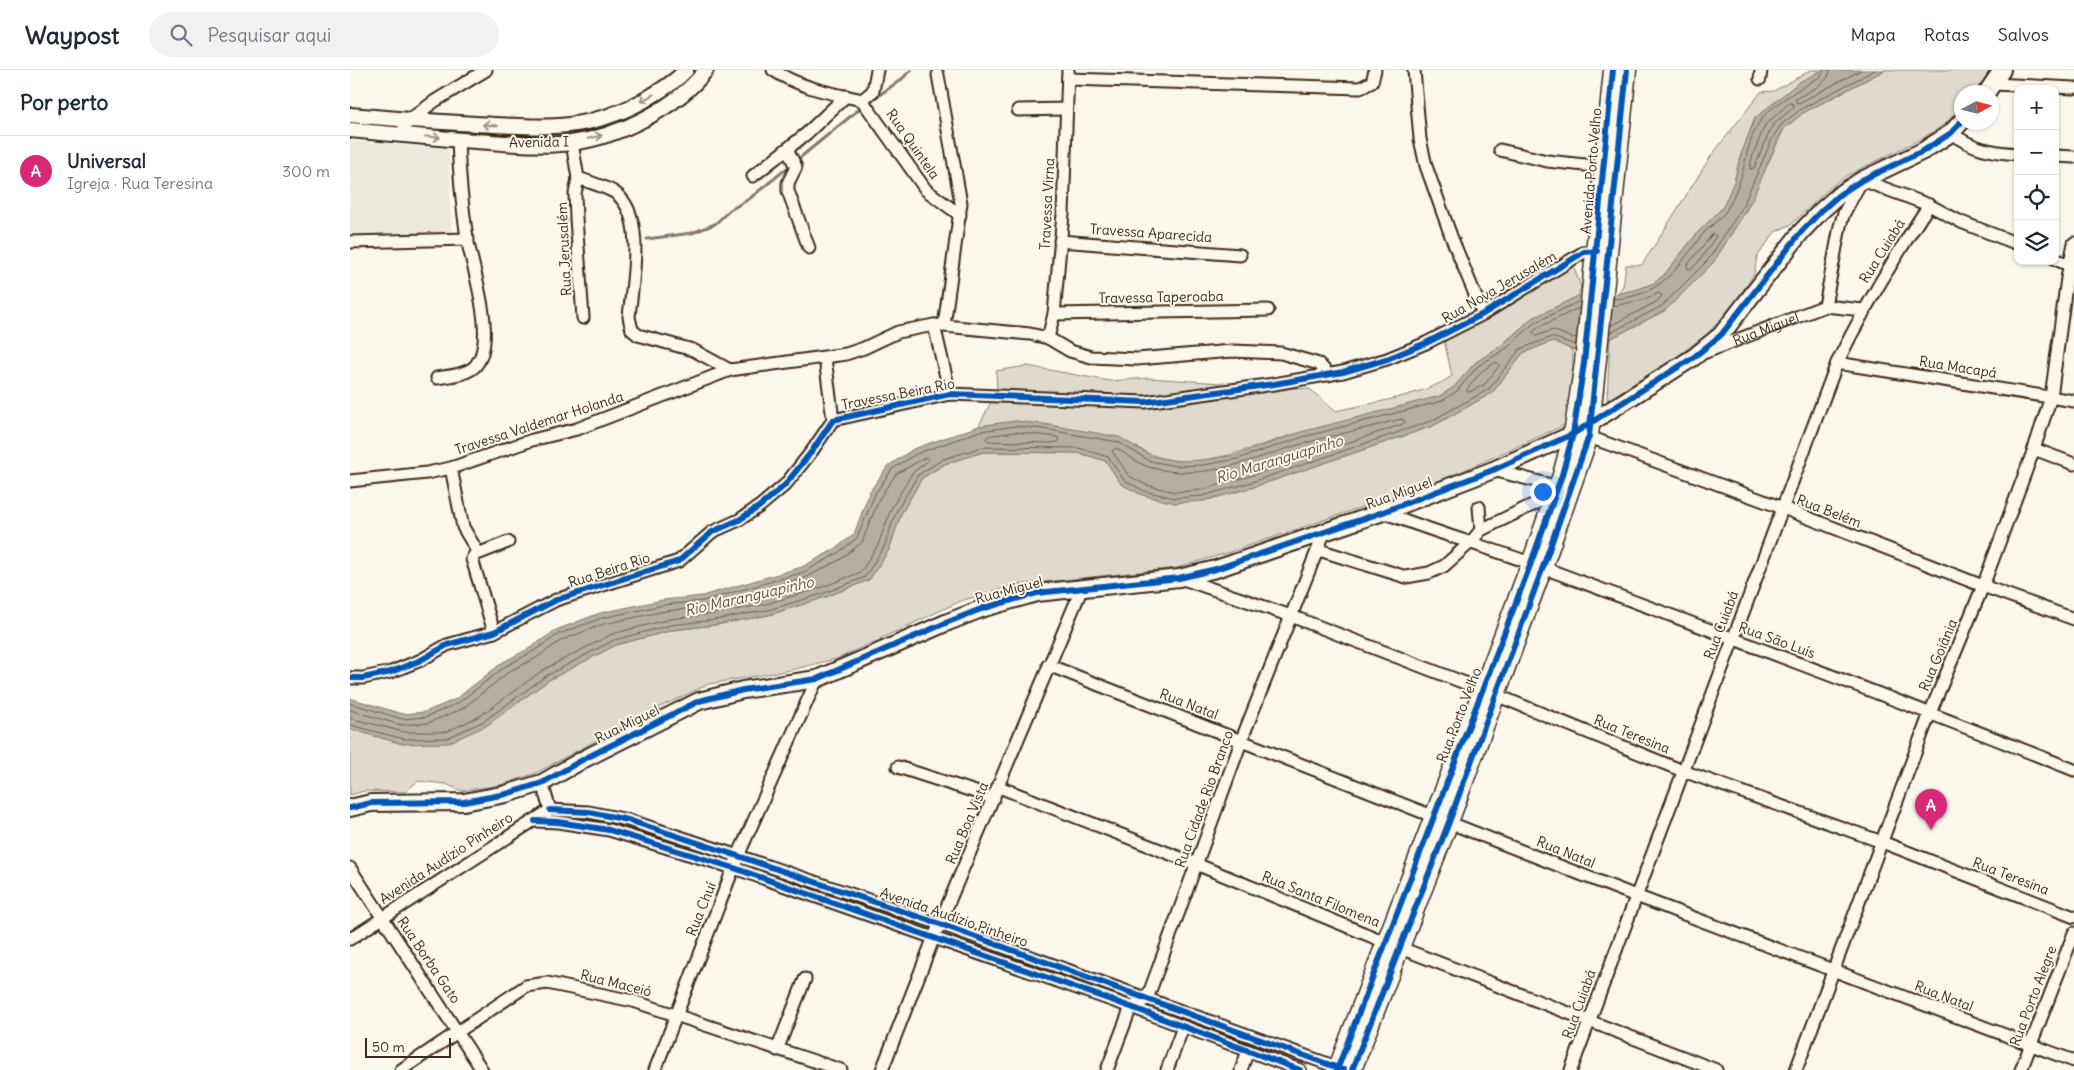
<!DOCTYPE html>
<html lang="pt">
<head>
<meta charset="utf-8">
<style>
  :root { --surface:#fff; --page:#f2f2f3; --text:#1f2937; --muted:#747a83; --line:#e0e1e3; --accent:#db2777 }
  body { margin:0; font-family:Delius,sans-serif; background:var(--page); color:var(--text) }
  .controls { position:absolute; right:15px; top:15px; display:grid; overflow:hidden; border-radius:10px; box-shadow:0 1px 4px #0004 }
  .controls button { width:45px; height:45px; display:grid; place-items:center; padding:0; border:0; border-bottom:1px solid var(--line); background:var(--surface); color:var(--text); font:25px sans-serif }
  .compass { position:absolute; left:1604px; top:15px; width:45px; height:45px; border-radius:50%; background:var(--surface); box-shadow:0 1px 4px #0004; rotate:83deg }
  .scale { position:absolute; left:15px; bottom:12px; width:86px; box-sizing:border-box; padding-left:5px; border:2px solid #3b2a1e; border-top:0; font-size:14px; line-height:18px; white-space:nowrap; color:#3b2a1e; -webkit-text-stroke:4px #fbf7ec; paint-order:stroke }
  .you { position:absolute; left:1192px; top:421px; width:18px; height:18px; margin:-12px; border:4px solid #fff; border-radius:50%; background:#1a73e8; box-shadow:0 0 0 8px #1a73e833 }
  .badge { display:grid; place-items:center; width:32px; height:32px; border-radius:50%; background:var(--accent); color:#fff; font-size:16px; font-weight:700 }
  .pin { position:absolute; translate:-50% -41px; filter:drop-shadow(0 1px 2px #0008) }
  .pin::after { content:''; position:absolute; top:26px; width:18px; height:15px; background:inherit; clip-path:polygon(0 0,100% 0,50% 100%) }
  .list { margin:0; padding:0; list-style:none }
  h2 { display:flex; justify-content:space-between; align-items:center; height:65px; margin:0; padding:0 20px; font-size:21px }
  h2 small { font-size:16px; font-weight:400; color:var(--muted) }
  .list li { display:grid; grid-template-columns:32px 1fr auto; gap:15px; align-items:center; box-sizing:border-box; height:70px; padding:0 20px; border-top:1px solid var(--line) }
  .list b { display:block; font-size:19px; white-space:nowrap }
  .list p { margin:0; font-size:16px; white-space:nowrap; color:var(--muted) }
  .list em { font-size:16px; font-style:normal; color:var(--muted) }
  .icon { flex:none; width:28px; height:28px; fill:none; stroke:currentColor; stroke-width:2; stroke-linecap:round; stroke-linejoin:round }
  .map { position:relative; flex:none; width:1724px; height:1000px; overflow:hidden }
  header { display:flex; align-items:center; gap:30px; box-sizing:border-box; height:70px; padding:0 25px; background:var(--surface); border-bottom:1px solid var(--line) }
  header strong { font-size:24px }
  nav { display:flex; gap:28px; margin-inline-start:auto; font-size:18px }
  .search { width:350px; height:45px; background:var(--page); display:flex; align-items:center; gap:12px; box-sizing:border-box; padding:0 18px; border-radius:28px; color:var(--muted); font-size:19px }
  main { display:flex }
  aside { flex:1; background:var(--surface) }
  .map>svg:first-child { display:block }
  .built { fill:#ede8dd }
  .green { fill:#dfd9ce; stroke:#8d8276 }
  .water { fill:#b6aea2; stroke:#85796d }
  .lines { fill:none; stroke-linecap:round; stroke-linejoin:round }
  .shore { stroke:#6c5f53; stroke-width:1 }
  .stream { stroke:#85796d; stroke-width:3 }
  .minor-casing { stroke:#3b2a1e; stroke-width:15 }
  .tertiary-casing { stroke:#3b2a1e; stroke-width:18 }
  .secondary-casing { stroke:#3b2a1e; stroke-width:20 }
  .primary-casing { stroke:#3b2a1e; stroke-width:21 }
  .minor { stroke:#fbf7ec; stroke-width:11 }
  .tertiary { stroke:#fbf7ec; stroke-width:14 }
  .secondary { stroke:#fbf7ec; stroke-width:16 }
  .primary { stroke:#fbf7ec; stroke-width:18 }
  .cycleway-casing { stroke:#fbf7ec; stroke-width:9 }
  .cycleway { stroke:#0057b8; stroke-width:6 }
  .oneway { stroke:#9b9085 }
  .labels { text-anchor:middle; dominant-baseline:central; stroke-width:4; stroke-linejoin:round; paint-order:stroke }
  .street-label { font-size:14px; fill:#3b2a1e; stroke:#fbf7ec }
  .water-label { font-size:15px; font-style:italic; fill:#605246; stroke:#fbf7ec }
</style>
</head>
<body>
<header>
<strong>Waypost</strong>
<div class="search"><svg class="icon" aria-label="search" viewBox="0 0 24 24"><circle cx="10" cy="10" r="6"/><path d="M15 15l6 6"/></svg>Pesquisar aqui</div>
<nav><a>Mapa</a><a>Rotas</a><a>Salvos</a></nav>
</header>
<main>
<aside>
<h2>Por perto<small></small></h2>
<ul class="list">
<li><span class="badge">A</span><div><b>Universal</b><p>Igreja · Rua Teresina</p></div><em>300 m</em></li>
</ul>
</aside>
<div class="map">
<svg width="1724" height="1000" viewBox="0 0 1724 1000">
  <rect width="100%" height="100%" fill="#fbf7ec"/>
  <filter id="ink" filterUnits="userSpaceOnUse"><feTurbulence type="fractalNoise" baseFrequency=".02" numOctaves="2"/><feDisplacementMap in="SourceGraphic" scale="10" xChannelSelector="R" yChannelSelector="G"/><feConvolveMatrix kernelMatrix="1 2 1 2 8 2 1 2 1" color-interpolation-filters="sRGB"/></filter>
  <g filter="url(#ink)">
    <path class="built" d="M0,71L99,79L101,166L0,165Z"/>
    <path class="green" d="M1461,0H1473L1449,13L1405,48L1390,87L1384,112L1373,137L1349,161L1314,205L1304,213L1289,219L1267,224L1273,216L1276,195H1292L1361,86L1411,22L1424,21Z
      M1535,0H1641L1625,22H1612L1611,37L1595,54L1575,67L1496,106L1479,118L1442,154L1425,162L1407,187L1404,204L1381,238L1357,264L1324,289L1257,330L1260,269L1316,240L1362,194L1396,141L1434,59L1453,43Z
      M1221,189L1231,217L1228,226L1181,249L1153,274L1125,293L1104,317L1090,326C1044,340 998,350 952,362C901,376 838,410 787,377L666,351L629,356L647,320L646,301L677,296L760,311L798,308L960,319L985,341C1017,334 1076,325 1102,306L1093,265Z
      M1203,271L1222,280L1223,293L1217,354L1097,408L877,483L827,498L665,515L611,531L489,588L441,600L359,614L299,642L184,704L151,715L112,721L96,714L68,711L55,722L14,721L0,725V659L53,674L136,656L199,610L266,575L323,560L365,555L419,545L473,528L519,510L539,480L551,444L572,408L595,394L633,382L729,383L756,391L771,414L853,431L904,417L1083,356L1142,323L1173,283Z"/>
    <path class="water" d="M1473,0H1535L1453,43L1434,59L1428,69L1403,128L1372,179L1362,194L1316,240L1260,269L1222,280L1203,271L1173,283L1142,323L1083,356L904,417L853,431L825,433L792,425L771,414L756,391L729,383L633,382L595,394L572,408L551,444L539,480L519,510L473,528L419,545L365,555L323,560L266,575L199,610L136,656L98,673L53,674L0,659V628L52,644L75,642L106,629L153,592L180,578L206,560L250,543L313,530L352,526L452,497L485,479L504,464L520,421L538,396L563,379L629,356L666,351L694,354L769,367L801,386L826,391L853,390L886,385L951,362L1090,326L1104,317L1125,293L1153,274L1181,249L1228,226L1267,224L1289,219L1304,213L1314,205L1349,161L1373,137L1384,112L1390,87L1405,48L1449,12Z"/>
    <g class="lines">
      <path class="shore" d="M1480,0C1479,15 1457,21 1446,29V32L1449,33L1511,0
        M1440,33L1443,34L1444,37L1425,53L1418,65L1404,98L1400,99L1401,90L1415,55Z
        M1363,164L1366,166L1353,186L1342,199H1338L1337,196Z
        M1263,229C1310,227 1327,199 1352,165C1359,156 1370,150 1376,141C1381,134 1384,124 1388,116C1396,96 1397,70 1410,51C1420,35 1455,16 1471,6L1474,0
        M1260,256L1308,231L1312,225L1309,223L1292,230L1263,236
        M1260,263L1312,236L1358,190L1392,138L1423,67L1431,55L1451,39L1525,0
        M1227,267L1222,268L1203,260L1186,266L1183,263L1187,258L1229,238
        M1145,293H1148L1149,296L1135,314L1120,322H1117V319L1132,301Z
        M1051,349L1055,351L1053,354L900,406L851,420L825,422L796,415L779,406L762,381L766,378C776,384 788,394 799,397C856,413 902,388 955,373C987,364 1019,358 1051,349Z
        M666,362L707,367L710,370L708,372L698,373L639,371L636,369L638,366Z
        M0,633L52,649L76,647L108,633L156,596L182,582L209,564L252,548L314,535L353,531L454,502L488,483L507,468L525,424L542,399L566,384L630,361L666,356L693,359L768,372L800,391L826,396L854,395L887,389L953,367L1092,331L1107,321L1128,296L1157,278L1184,253L1230,231
        M0,640L51,655L78,653L112,639L160,601L186,588L212,570L254,554L315,541L355,537L457,507L491,489L512,472L530,427L546,404L576,387L578,388V391L562,403L541,439L528,475L511,502L470,518L416,534L363,544L320,549L262,564L193,600L130,646L96,662H54L0,648
        M0,655L54,669L97,668L134,651L196,606L264,570L321,555L364,550L418,540L472,524L515,507L534,477L546,442L568,405L593,389L633,377L729,378L758,387L774,410L794,421L825,428L852,426L902,412L1081,351L1139,319L1170,279L1202,267L1222,274H1226"/>
      <path class="stream" d="M518,33L552,9L561,0
        M446,91L513,36
        M297,169L342,163L365,154L380,140L399,129L441,95"/>
      <defs>
        <g id="minor">
          <path d="M423,0C450,18 481,23 512,30L576,120L610,145"/>
          <path d="M1064,0L1070,69L1076,96L1101,166L1133,244"/>
          <path d="M588,5L611,133L594,256"/>
          <path d="M718,9L1010,18L1022,12L1025,0"/>
          <path d="M1410,9L1411,0"/>
          <path d="M1643,14L1724,18"/>
          <path d="M512,30L523,21L527,0"/>
          <path d="M668,40L716,39"/>
          <path d="M1601,63C1623,79 1641,82 1668,84"/>
          <path d="M50,65L59,50L85,31L136,0"/>
          <path d="M222,73L228,108C239,112 253,116 264,122C297,144 282,213 279,247L282,260L288,265L343,280L380,300L496,284L514,278L548,262L584,255L680,264L698,268L720,281L741,287L787,289L882,281L931,283L969,294L979,305"/>
          <path d="M437,79L446,97L438,113V121L459,178"/>
          <path d="M1150,80L1197,91L1254,97"/>
          <path d="M1705,86L1724,87"/>
          <path d="M403,106L456,64L496,26"/>
          <path d="M228,108L225,124L226,148L233,248"/>
          <path d="M710,171L890,185"/>
          <path d="M0,172L118,169"/>
          <path d="M1705,189L1719,195"/>
          <path d="M1475,236L1490,156L1494,143L1512,110L1579,135L1611,152L1668,174"/>
          <path d="M704,244L918,240"/>
          <path d="M584,255L600,324"/>
          <path d="M698,268L704,244L713,144L718,0"/>
          <path id="s1" d="M1356,282L1475,236L1513,240"/>
          <path d="M1487,293L1724,331"/>
          <path d="M87,308C98,306 118,305 126,295C147,269 123,200 117,168C112,135 109,103 108,69"/>
          <path d="M483,350L600,324L795,332L924,314L993,302L1037,289L1076,273L1133,244L1234,182L1247,181"/>
          <path d="M1234,365L1433,438L1633,516L1724,549"/>
          <path d="M1684,379L1724,394"/>
          <path d="M101,398L113,457L127,481L130,483L158,472"/>
          <path d="M1143,400L1209,417"/>
          <path d="M0,411L77,403L101,398L182,370L227,359L380,300"/>
          <path d="M1129,437L1131,460"/>
          <path d="M1033,442C1086,463 1141,478 1194,498C1371,564 1549,630 1724,700"/>
          <path d="M969,480L1056,507L1079,503L1094,496L1121,472L1131,460L1205,424"/>
          <path d="M127,481L122,489L144,562"/>
          <path d="M830,508L941,546L1146,625L1333,701L1532,772L1724,847"/>
          <path d="M698,595L1286,826L1724,991"/>
          <path d="M0,608H13L41,602L71,590L97,575L144,562L206,530L329,491L362,462L389,450L410,436L435,415L462,381L483,350L475,288"/>
          <path d="M548,697L644,728"/>
          <path d="M649,717L846,794L1035,872L1366,1000"/>
          <path d="M200,740L239,742L278,750L388,786L590,854L992,999"/>
          <path d="M185,751L208,752L259,760L384,798L781,937L950,1000"/>
          <path d="M0,798L132,1000"/>
          <path d="M0,869L200,740L192,713"/>
          <path d="M427,980L455,909"/>
          <path d="M51,1000L176,916L197,913L283,931L491,1000"/>
          <path d="M305,1000L388,786L467,609"/>
          <path d="M532,1000L584,867L732,518"/>
          <path d="M757,1000L781,937L797,929L895,661L975,461"/>
          <path d="M817,1000L833,957"/>
          <path d="M891,1000L898,981"/>
          <path d="M1221,1000L1487,293C1514,238 1545,186 1579,135"/>
          <path d="M1446,1000L1580,643L1633,516L1684,379L1701,327L1717,208L1724,173"/>
          <path d="M1671,1000L1724,863"/>
        </g>
        <path id="tertiary" d="M0,45C42,49 84,52 126,54C191,57 234,63 293,31C308,22 324,13 336,0
          M0,60C42,64 84,68 126,71C157,73 190,77 221,73C268,67 327,38 356,0"/>
        <path id="secondary" d="M1637,22L1652,0
          M0,738L21,733L114,732L156,724L192,713L234,689L349,631L393,620L467,609L598,552L631,539L687,523L829,508L866,499L1033,442L1143,400L1223,364L1344,287L1371,265L1451,162L1471,141L1489,125L1512,110L1573,81L1601,63L1612,51"/>
        <path id="primary" d="M987,1000L1181,493L1212,405L1223,364L1234,293L1263,0
          M1002,1000L1099,752L1193,497L1239,366L1277,0"/>
      </defs>
      <use href="#minor" class="minor-casing"/>
      <use href="#tertiary" class="tertiary-casing"/>
      <use href="#secondary" class="secondary-casing"/>
      <use href="#primary" class="primary-casing"/>
      <use href="#minor" class="minor"/>
      <use href="#tertiary" class="tertiary"/>
      <use href="#secondary" class="secondary"/>
      <use href="#primary" class="primary"/>
      <defs>
        <path id="cycleway" d="M0,608H13L41,602L71,590L97,575L144,562L206,530L329,491L362,462L389,450L410,436L435,415L462,381L483,350L600,324L795,332L924,314L993,302L1037,289L1076,273L1133,244L1234,182L1247,181
          M0,738L21,733L114,732L156,724L192,713L234,689L349,631L393,620L467,609L598,552L631,539L687,523L829,508L866,499L1033,442L1143,400L1223,364L1344,287L1371,265L1451,162L1471,141L1489,125L1512,110L1573,81L1601,63L1612,51
          M200,740L239,742L278,750L388,786L590,854L994,1000
          M185,751L208,752L259,760L384,798L781,937L950,1000
          M987,1000L1181,493L1212,405L1223,364L1234,293L1263,0
          M1002,1000L1099,752L1193,497L1239,366L1277,0"/>
      </defs>
      <use href="#cycleway" class="cycleway-casing"/>
      <use href="#cycleway" class="cycleway"/>
    </g>
    <defs><path id="oneway-shaft" d="M-6 0H5M1.5-3L5.5 0L1.5 3" fill="none" stroke-width="1.6" stroke-linecap="round" stroke-linejoin="round" transform="scale(1.25)"/></defs>
    <g class="oneway">
      <use href="#oneway-shaft" transform="translate(297 28) rotate(151)"/>
      <use href="#oneway-shaft" transform="translate(140 55) rotate(-177)"/>
      <use href="#oneway-shaft" transform="translate(83 67) rotate(4)"/>
      <use href="#oneway-shaft" transform="translate(245 67) rotate(-14)"/>
    </g>
  </g>
  <g class="labels">
    <g class="street-label">
      <text transform="translate(189 72) rotate(-1)">Avenida I</text>
      <text transform="translate(563 74) rotate(55)">Rua Quintela</text>
      <text transform="translate(1241 101) rotate(-85)">Avenida Porto Velho</text>
      <text transform="translate(697 134) rotate(-87)">Travessa Virna</text>
      <text transform="translate(801 163) rotate(4)">Travessa Aparecida</text>
      <text transform="translate(214 179) rotate(-93)">Rua Jerusalém</text>
      <text transform="translate(1532 181) rotate(-58)">Rua Cuiabá</text>
      <text transform="translate(1149 217) rotate(-30)">Rua Nova Jerusalém</text>
      <text transform="translate(811 227) rotate(-1)">Travessa Taperoaba</text>
      <text stroke="none"><textPath href="#s1" startOffset="64">Rua Miguel</textPath></text>
      <text transform="translate(1608 297) rotate(9)">Rua Macapá</text>
      <text transform="translate(548 324) rotate(-11)">Travessa Beira Rio</text>
      <text transform="translate(189 353) rotate(-18)">Travessa Valdemar Holanda</text>
      <text transform="translate(1049 423) rotate(-20)">Rua Miguel</text>
      <text transform="translate(1479 441) rotate(21)">Rua Belém</text>
      <text transform="translate(259 500) rotate(-18)">Rua Beira Rio</text>
      <text transform="translate(659 520) rotate(-15)">Rua Miguel</text>
      <text transform="translate(1371 555) rotate(-69)">Rua Cuiabá</text>
      <text transform="translate(1427 570) rotate(20)">Rua São Luís</text>
      <text transform="translate(1588 585) rotate(-67)">Rua Goiânia</text>
      <text transform="translate(839 634) rotate(21)">Rua Natal</text>
      <text transform="translate(1109 645) rotate(-69)">Rua Porto Velho</text>
      <text transform="translate(277 654) rotate(-26)">Rua Miguel</text>
      <text transform="translate(1282 664) rotate(22)">Rua Teresina</text>
      <text transform="translate(854 729) rotate(-70)">Rua Cidade Rio Branco</text>
      <text transform="translate(617 753) rotate(-67)">Rua Boa Vista</text>
      <text transform="translate(1216 782) rotate(22)">Rua Natal</text>
      <text transform="translate(96 788) rotate(-33)">Avenida Audízio Pinheiro</text>
      <text transform="translate(1661 806) rotate(21)">Rua Teresina</text>
      <text transform="translate(971 829) rotate(22)">Rua Santa Filomena</text>
      <text transform="translate(351 839) rotate(-68)">Rua Chuí</text>
      <text transform="translate(604 847) rotate(19)">Avenida Audízio Pinheiro</text>
      <text transform="translate(79 890) rotate(56)">Rua Borba Gato</text>
      <text transform="translate(266 913) rotate(14)">Rua Maceió</text>
      <text transform="translate(1594 926) rotate(21)">Rua Natal</text>
      <text transform="translate(1683 926) rotate(-69)">Rua Porto Alegre</text>
      <text transform="translate(1229 934) rotate(-70)">Rua Cuiabá</text>
    </g>
    <g class="water-label">
      <text transform="translate(929 389) rotate(-17)">Rio Maranguapinho</text>
      <text transform="translate(399 526) rotate(-13)">Rio Maranguapinho</text>
    </g>
  </g>
</svg>
<div class="controls">
<button>+</button>
<button>−</button>
<button><svg class="icon" aria-label="locate" viewBox="0 0 24 24"><circle cx="12" cy="12" r="6"/><path d="M12 2v4M12 18v4M2 12h4M18 12h4"/></svg></button>
<button><svg class="icon" aria-label="layers" viewBox="0 0 24 24"><path d="M12 4l9 5-9 5-9-5zM3 14l9 5 9-5"/></svg></button>
</div>
<svg class="compass" viewBox="-18 -18 36 36"><path d="M0-13l5 13h-10z" fill="#e53935"/><path d="M0 13l5-13h-10z" fill="#747a83"/></svg>
<div class="scale">50 m</div>
<div class="you"></div>
<div class="pin badge" style="left:1581px;top:760px">A</div>
</div>
</main>
</body>
</html>
